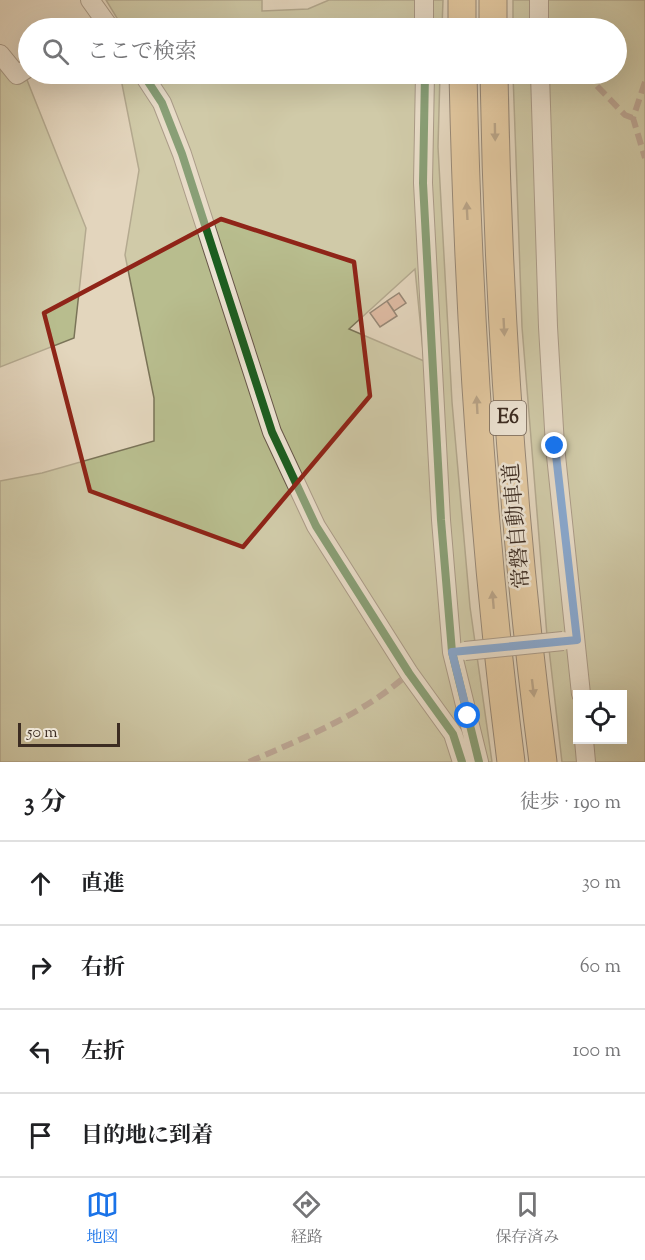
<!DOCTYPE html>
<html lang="ja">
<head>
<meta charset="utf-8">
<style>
  :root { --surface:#fff; --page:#f6f6f6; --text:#202124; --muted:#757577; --line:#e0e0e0; --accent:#1a73e8 }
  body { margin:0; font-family:"Sorts Mill Goudy","Noto Serif JP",serif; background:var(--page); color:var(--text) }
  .controls { position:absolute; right:18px; bottom:18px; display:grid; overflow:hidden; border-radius:0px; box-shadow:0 6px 24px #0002 }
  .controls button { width:54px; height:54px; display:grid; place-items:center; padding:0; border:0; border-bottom:2px solid var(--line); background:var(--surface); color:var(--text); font:30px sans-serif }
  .scale { position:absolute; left:18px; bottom:15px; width:102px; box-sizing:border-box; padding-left:6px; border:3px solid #3c2c22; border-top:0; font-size:16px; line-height:21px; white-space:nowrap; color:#3c2c22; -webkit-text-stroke:4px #ede4d4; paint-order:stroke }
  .stop { position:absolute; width:18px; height:18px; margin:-14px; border:4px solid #1a73e8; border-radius:50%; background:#fff }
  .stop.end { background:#1a73e8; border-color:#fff; box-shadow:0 2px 6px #0008 }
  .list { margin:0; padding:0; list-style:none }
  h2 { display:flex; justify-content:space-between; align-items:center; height:78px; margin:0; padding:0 24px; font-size:26px }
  h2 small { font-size:20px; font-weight:400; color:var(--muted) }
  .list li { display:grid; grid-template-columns:39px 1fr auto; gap:18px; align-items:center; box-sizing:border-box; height:84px; padding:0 24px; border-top:2px solid var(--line) }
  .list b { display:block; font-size:22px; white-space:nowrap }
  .list em { font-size:20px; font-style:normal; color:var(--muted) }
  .icon { flex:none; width:33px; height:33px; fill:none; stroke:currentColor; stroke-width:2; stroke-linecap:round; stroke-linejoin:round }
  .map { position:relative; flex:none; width:645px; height:762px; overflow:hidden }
  .search { position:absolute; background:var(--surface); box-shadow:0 6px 24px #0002; left:18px; right:18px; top:18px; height:66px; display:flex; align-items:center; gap:15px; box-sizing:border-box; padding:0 21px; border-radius:33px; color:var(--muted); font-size:22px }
  .sheet { height:414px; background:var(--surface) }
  nav { display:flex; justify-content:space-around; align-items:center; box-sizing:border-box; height:84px; border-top:2px solid var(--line); background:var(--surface); font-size:16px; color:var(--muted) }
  nav a { display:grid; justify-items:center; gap:3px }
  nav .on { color:var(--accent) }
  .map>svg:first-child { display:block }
  .green { fill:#b8bd8e; stroke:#7a7458; stroke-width:1.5; fill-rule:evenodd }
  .building { fill:#d79b83; stroke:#3c2c22; stroke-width:1.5 }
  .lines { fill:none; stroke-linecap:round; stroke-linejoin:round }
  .minor-casing { stroke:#665649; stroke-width:20 }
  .highway-casing { stroke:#3c2c22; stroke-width:29 }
  .minor { stroke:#ede4d4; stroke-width:18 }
  .highway { stroke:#e2bb7e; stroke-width:27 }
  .minor-bridge-casing { stroke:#665649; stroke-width:20; stroke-linecap:butt }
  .minor-bridge { stroke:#ede4d4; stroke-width:18 }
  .quiet { stroke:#8d6e63; stroke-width:6; stroke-dasharray:12 6; stroke-linecap:butt }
  .cycleway-casing { stroke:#ede4d4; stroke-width:11 }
  .cycleway { stroke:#1b5e20; stroke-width:8 }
  .oneway { fill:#876c4b }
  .route { stroke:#1a73e8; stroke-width:8 }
  .marked { fill:none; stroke:#8f2418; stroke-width:4.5; stroke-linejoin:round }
  .labels { text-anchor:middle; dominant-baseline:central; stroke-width:5; stroke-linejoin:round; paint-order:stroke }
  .shield { fill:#ede4d4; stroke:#716357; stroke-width:1.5 }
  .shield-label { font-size:20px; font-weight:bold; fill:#3c2c22 }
  .street-label { font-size:21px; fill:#3c2c22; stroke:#ede4d4 }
</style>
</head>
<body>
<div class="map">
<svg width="645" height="762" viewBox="0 0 645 762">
  <rect width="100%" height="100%" fill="#e3d6bd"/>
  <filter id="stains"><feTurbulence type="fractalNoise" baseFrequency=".00333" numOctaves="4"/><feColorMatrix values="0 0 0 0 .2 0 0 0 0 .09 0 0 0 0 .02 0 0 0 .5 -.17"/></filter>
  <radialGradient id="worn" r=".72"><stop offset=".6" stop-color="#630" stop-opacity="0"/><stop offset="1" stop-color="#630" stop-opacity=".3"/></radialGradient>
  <path class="green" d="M106,0H262V11L308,9L329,0H443L442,28H123Z
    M513,0H535V28H513Z
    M546,0H645V762H590L589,740H622V694H588C585,625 572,556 567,487C555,349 553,211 548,74H616V28H547Z
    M0,67L12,80H27L86,228L74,338L0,367Z
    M120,74H440L438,147L452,402L470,607L492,762H0V481L42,473L154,441V398L125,255L139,170ZM415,269L424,361L349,329Z
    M513,74H536L570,633L547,636L522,327Z
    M568,647L571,649L582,762H562L549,649Z"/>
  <path class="building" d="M399,293L406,303L394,311L387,301Z
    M387,301L397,316L380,327L370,313Z"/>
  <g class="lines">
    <defs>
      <path id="minor" d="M90,0L110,28
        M424,0V28
        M539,0V28
        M0,54L17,75L28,68
        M143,74L162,103L182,154L272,432L316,526L409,673L453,734L462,762
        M425,74L423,183L441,520L452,652L479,762
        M540,74L548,327L555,446L581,694
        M584,740L586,762"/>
      <path id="highway" d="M462,28V0
        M493,28V0
        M463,74C468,304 482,534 511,762
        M494,74C498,304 513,534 543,762"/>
    </defs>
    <use href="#minor" class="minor-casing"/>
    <use href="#highway" class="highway-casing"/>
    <use href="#minor" class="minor"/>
    <use href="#highway" class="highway"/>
    <defs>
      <path id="minor-bridge" d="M465,651L563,641"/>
    </defs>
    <use href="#minor-bridge" class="minor-bridge-casing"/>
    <use href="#minor-bridge" class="minor-bridge"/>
    <path class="quiet" d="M645,82L633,118L645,158
      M597,86L625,115L633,118
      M249,762C305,737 363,715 409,673"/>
    <defs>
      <path id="cycleway" d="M143,74L162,103L182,154L272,432L316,526L409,673L453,734L462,762
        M425,74L423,183L441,520L452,652L479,762"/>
    </defs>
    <use href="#cycleway" class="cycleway-casing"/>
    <use href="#cycleway" class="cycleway"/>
  </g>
  <defs><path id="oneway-solid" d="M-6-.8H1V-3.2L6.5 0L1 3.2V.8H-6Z" transform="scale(1.5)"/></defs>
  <g class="oneway">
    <use href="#oneway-solid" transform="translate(495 132) rotate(89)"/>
    <use href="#oneway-solid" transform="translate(467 211) rotate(-93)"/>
    <use href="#oneway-solid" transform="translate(504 327) rotate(87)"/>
    <use href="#oneway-solid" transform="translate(477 405) rotate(-93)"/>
    <use href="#oneway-solid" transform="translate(493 600) rotate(-95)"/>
    <use href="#oneway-solid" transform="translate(533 688) rotate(83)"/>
  </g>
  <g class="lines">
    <path class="route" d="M468,716L452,652L577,640L555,446"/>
  </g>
  <path d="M0 0H645V762H0ZM221,219L354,262L370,396L243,547L90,491L44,313Z" fill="#e3d6bd" fill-opacity=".55" fill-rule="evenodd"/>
  <path class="marked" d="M221,219L354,262L370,396L243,547L90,491L44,313Z"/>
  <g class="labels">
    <rect class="shield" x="490" y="401" width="36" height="34" rx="4.5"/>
    <g class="shield-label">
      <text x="508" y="418">E6</text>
    </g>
    <g class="street-label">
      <text transform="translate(518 526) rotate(-95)">常磐自動車道</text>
    </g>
  </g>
  <rect width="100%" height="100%" filter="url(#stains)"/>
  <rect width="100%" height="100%" fill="url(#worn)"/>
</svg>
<div class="controls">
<button><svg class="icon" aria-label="locate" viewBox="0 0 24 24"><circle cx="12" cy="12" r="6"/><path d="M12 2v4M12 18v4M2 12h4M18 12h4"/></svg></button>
</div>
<div class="scale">50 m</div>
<div class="stop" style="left:468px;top:716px"></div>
<div class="stop end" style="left:555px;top:446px"></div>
<div class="search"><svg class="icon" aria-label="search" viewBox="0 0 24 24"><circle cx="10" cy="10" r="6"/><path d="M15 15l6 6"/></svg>ここで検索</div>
</div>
<section class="sheet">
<h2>3 分<small>徒歩 · 190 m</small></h2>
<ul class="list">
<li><svg class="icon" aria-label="ahead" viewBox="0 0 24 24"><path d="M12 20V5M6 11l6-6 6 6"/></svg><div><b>直進</b></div><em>30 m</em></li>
<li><svg class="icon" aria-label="right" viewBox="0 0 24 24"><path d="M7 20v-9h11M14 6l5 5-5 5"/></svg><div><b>右折</b></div><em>60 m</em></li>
<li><svg class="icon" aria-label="left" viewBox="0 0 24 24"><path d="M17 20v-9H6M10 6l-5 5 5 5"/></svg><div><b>左折</b></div><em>100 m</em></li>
<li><svg class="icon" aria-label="arrive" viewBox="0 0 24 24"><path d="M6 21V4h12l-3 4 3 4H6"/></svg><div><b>目的地に到着</b></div></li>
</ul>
</section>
<nav>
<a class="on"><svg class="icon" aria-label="map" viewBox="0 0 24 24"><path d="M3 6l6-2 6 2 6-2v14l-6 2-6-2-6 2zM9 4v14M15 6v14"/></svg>地図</a>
<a><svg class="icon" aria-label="directions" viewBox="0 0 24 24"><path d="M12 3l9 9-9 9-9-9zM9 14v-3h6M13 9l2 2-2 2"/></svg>経路</a>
<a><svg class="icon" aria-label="saved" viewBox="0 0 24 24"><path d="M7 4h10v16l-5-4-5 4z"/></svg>保存済み</a>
</nav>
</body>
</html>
